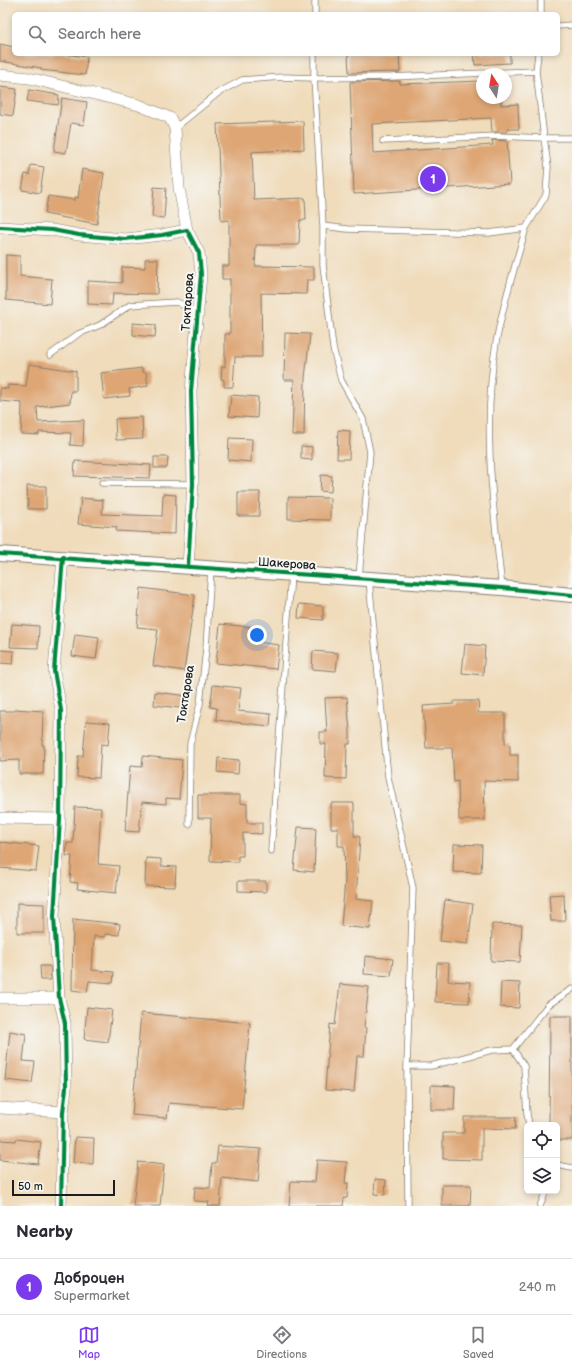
<!DOCTYPE html>
<html lang="en">
<head>
<meta charset="utf-8">
<style>
  :root { --surface:#fff; --page:#f7f7f7; --text:#2b2b33; --muted:#7c7c81; --line:#e1e1e2; --accent:#7c3aed }
  body { margin:0; font-family:"Balsamiq Sans",sans-serif; background:var(--page); color:var(--text) }
  .controls { position:absolute; right:12px; bottom:12px; display:grid; overflow:hidden; border-radius:6px; box-shadow:0 2px 6px #0003 }
  .controls button { width:36px; height:36px; display:grid; place-items:center; padding:0; border:0; border-bottom:1px solid var(--line); background:var(--surface); color:var(--text); font:20px sans-serif }
  .compass { position:absolute; left:476px; top:68px; width:36px; height:36px; border-radius:50%; background:var(--surface); box-shadow:0 2px 6px #0003; rotate:348deg }
  .scale { position:absolute; left:12px; bottom:10px; width:103px; box-sizing:border-box; padding-left:4px; border:2px solid #1c1c1c; border-top:0; font-size:11px; line-height:14px; white-space:nowrap; color:#1c1c1c; -webkit-text-stroke:3px #f6f6f2; paint-order:stroke }
  .you { position:absolute; left:257px; top:635px; width:14px; height:14px; margin:-10px; border:3px solid #fff; border-radius:50%; background:#1a73e8; box-shadow:0 0 0 6px #1a73e833 }
  .badge { display:grid; place-items:center; width:26px; height:26px; border-radius:50%; background:var(--accent); color:#fff; font-size:13px; font-weight:700 }
  .pin { position:absolute; translate:-50% -50%; border:2px solid #fff; box-shadow:0 1px 4px #0006 }
  .list { margin:0; padding:0; list-style:none }
  h2 { display:flex; justify-content:space-between; align-items:center; height:52px; margin:0; padding:0 16px; font-size:17px }
  h2 small { font-size:13px; font-weight:400; color:var(--muted) }
  .list li { display:grid; grid-template-columns:26px 1fr auto; gap:12px; align-items:center; box-sizing:border-box; height:56px; padding:0 16px; border-top:1px solid var(--line) }
  .list b { display:block; font-size:15px; white-space:nowrap }
  .list p { margin:0; font-size:13px; white-space:nowrap; color:var(--muted) }
  .list em { font-size:13px; font-style:normal; color:var(--muted) }
  .icon { flex:none; width:22px; height:22px; fill:none; stroke:currentColor; stroke-width:2; stroke-linecap:round; stroke-linejoin:round }
  .map { position:relative; flex:none; width:572px; height:1206px; overflow:hidden }
  .search { position:absolute; background:var(--surface); box-shadow:0 2px 6px #0003; left:12px; right:12px; top:12px; height:44px; display:flex; align-items:center; gap:10px; box-sizing:border-box; padding:0 14px; border-radius:6px; color:var(--muted); font-size:15px }
  .sheet { height:108px; background:var(--surface) }
  nav { display:flex; justify-content:space-around; align-items:center; box-sizing:border-box; height:56px; border-top:1px solid var(--line); background:var(--surface); font-size:11px; color:var(--muted) }
  nav a { display:grid; justify-items:center; gap:2px }
  nav .on { color:var(--accent) }
  .map>svg:first-child { display:block }
  .building { fill:#dea674 }
  .lines { fill:none; stroke-linecap:round; stroke-linejoin:round }
  .service-casing { stroke:#867c6c; stroke-width:7 }
  .minor-casing { stroke:#867c6c; stroke-width:12 }
  .tertiary-casing { stroke:#867c6c; stroke-width:16 }
  .service { stroke:#fff; stroke-width:5.5 }
  .minor { stroke:#fff; stroke-width:11 }
  .tertiary { stroke:#fff; stroke-width:14 }
  .cycleway-casing { stroke:#f6f6f2; stroke-width:6 }
  .cycleway { stroke:#00873e; stroke-width:4 }
  .labels { text-anchor:middle; dominant-baseline:central; stroke-width:4; stroke-linejoin:round; paint-order:stroke }
  .street-label { font-size:12px; fill:#1c1c1c; stroke:#f6f6f2 }
</style>
</head>
<body>
<div class="map">
<svg width="572" height="1206" viewBox="0 0 572 1206">
  <rect width="100%" height="100%" fill="#f6f6f2"/>
  <filter id="ink" filterUnits="userSpaceOnUse"><feTurbulence type="fractalNoise" baseFrequency=".025" numOctaves="2"/><feDisplacementMap in="SourceGraphic" scale="8" xChannelSelector="R" yChannelSelector="G"/><feConvolveMatrix kernelMatrix="1 2 1 2 8 2 1 2 1" color-interpolation-filters="sRGB"/></filter>
  <filter id="wash" filterUnits="userSpaceOnUse"><feTurbulence type="fractalNoise" baseFrequency=".012" numOctaves="4" result="noise"/><feDisplacementMap in="SourceGraphic" scale="16" xChannelSelector="R" yChannelSelector="G"/><feGaussianBlur stdDeviation="0.9" result="paint"/><feColorMatrix in="noise" values="0 0 0 0 0 0 0 0 0 0 0 0 0 0 0 0 0 1.4 0 .05"/><feComposite in="paint" operator="in"/></filter>
  <g filter="url(#wash)">
    <rect width="100%" height="100%" fill="#f0dcbb"/>
    <g id="blocks">
      <path class="building" d="M0,44L14,47V54H64L87,57L85,75L41,70V68L0,61Z
        M348,54H399L400,72L349,73Z
        M474,54H510V63L475,65Z
        M400,81V84L482,81V98H501V105L518,104L519,129H507V132H492L491,118L372,124L373,153L493,145L492,140L507,141L510,184L354,194L350,82Z
        M0,87L17,89L13,116L0,114Z
        M29,90L59,95L58,105L27,101Z
        M62,98L87,102L84,125L71,123L66,153L54,151Z
        M303,121L304,149L252,152L254,200L305,198L306,220H300L299,245H256L255,266L314,267V280H307L306,294L261,293L262,357H235L233,387H224V380L221,379L222,366L225,367V334H230V279H222V266H229V220L221,221L217,124Z
        M31,165L44,167L40,193L22,190L25,174L29,175Z
        M82,169L104,173L97,224L45,214L48,196L75,200V197L78,198Z
        M154,187L166,188L164,218L152,217Z
        M6,255L20,256V276L52,279L50,304L6,300Z
        M145,259H158L157,294L113,293L112,305L88,304V281L122,283V267L145,268Z
        M133,323L156,325L155,337L133,335Z
        M285,333L310,334L305,378L304,435H292L294,380H284Z
        M29,364L76,371V391H71L70,403L37,407L38,422L84,420L83,446L70,445L71,433L39,432V435L21,434L22,403L0,401V388L8,389V385L26,386Z
        M142,368V372H146L148,386L129,389L130,396L104,399L101,373Z
        M231,395L258,397L257,418L229,416Z
        M142,417L143,439L116,440L115,419Z
        M338,430L350,431L349,459H337Z
        M229,438L252,439L251,462L228,460Z
        M301,446L312,447V460L301,459Z
        M154,457H168L167,468H154Z
        M75,461L151,465L150,478L74,476Z
        M321,475L332,476L331,492L320,491Z
        M27,486H46V509H28Z
        M238,492H260L259,516H238Z
        M163,494L176,495L175,534L116,531L117,527L78,524L81,498L103,500L102,514L162,516Z
        M288,497L330,498V520L288,519Z
        M141,588L195,595L184,671L153,666L158,629L137,627Z
        M299,604L323,606V620L298,618Z
        M12,624L39,626L38,648L10,647Z
        M220,624L251,627L250,641L279,645L276,669L216,663Z
        M75,634L99,637L96,659L72,656Z
        M465,644L485,646L483,675L462,673Z
        M0,650L14,651L13,664L0,663Z
        M313,651L338,653L336,671L312,669Z
        M213,685L241,688L238,711L271,714L270,726L216,720L217,708L210,707Z
        M155,692L189,696L188,709L154,705Z
        M347,697L350,732V744H347L346,779L325,778L326,744H320V732H327L325,698Z
        M454,701H479L478,713H505V744L510,745V755H518V782L484,781L485,820H459L458,781L454,782L452,748H426L423,706L454,704Z
        M15,709L43,711L42,745H44L43,774H19V760L0,761V711H15Z
        M86,721L110,723L108,745L101,744L99,778L77,777L78,756H83Z
        M143,756L182,760L179,799L166,798V804L142,802L139,832L125,831L130,766L142,767Z
        M218,758L239,760L238,774L217,772Z
        M198,795H240V803L247,804V823H262V834L243,833V856H238V862L210,861L211,818H198Z
        M331,803H354V836L360,837L356,899L373,901L370,929L341,926L345,881L344,846H338V828H331Z
        M75,807L101,808L98,864L119,866L116,893L77,889L78,883L70,882L72,856H66L67,843H73Z
        M298,827L316,828L314,872L294,870Z
        M0,842L39,846L36,871L0,868Z
        M454,844L482,845L481,873L453,872Z
        M146,858L161,859V866L176,867L175,887L145,886Z
        M238,881H266V892L238,891Z
        M564,894L565,921H551L549,895Z
        M445,900L473,904L468,944L440,941Z
        M17,903L44,904V933H17Z
        M73,919L120,924L119,935L105,934V937L94,936L92,970L114,972L113,983L89,981L87,992L72,990Z
        M492,924L522,925L520,962L491,961Z
        M365,956L393,959L391,976L364,974Z
        M437,963H449L448,981L470,982L469,1003L435,1002Z
        M40,966H50L51,980H41Z
        M501,982L520,983L519,1008L500,1007Z
        M340,984L369,987L364,1027L366,1028L364,1056H357L354,1092L325,1090L330,1024L335,1025Z
        M87,1007L112,1010L108,1042L84,1039Z
        M141,1013L250,1023L242,1109L169,1103L167,1118L132,1115Z
        M550,1016H572V1140H557V1125H549Z
        M10,1031L26,1034L23,1061L35,1062L32,1083L5,1080Z
        M431,1085L455,1086L454,1110H431Z
        M464,1117H516L515,1129L482,1128V1160L443,1159V1133H464Z
        M75,1137L94,1138L93,1164L73,1163Z
        M16,1139L41,1142L38,1164L0,1160V1140L16,1141Z
        M218,1146L261,1149L258,1182L222,1178L220,1206H208L209,1202L194,1201L195,1187L210,1188L212,1163H216Z
        M317,1160L347,1162L345,1183H348L347,1198H344L343,1206H289L291,1181L315,1182Z
        M138,1162L164,1165L160,1206H133Z
        M375,1179L386,1180L385,1195L374,1194Z
        M442,1185H471L470,1206H442Z"/>
    </g>
  </g>
  <g filter="url(#ink)">
    <use href="#blocks" fill-opacity="0" stroke="#867c6c" stroke-width="1"/>
    <g class="lines">
      <defs>
        <path id="service" d="M541,0V14
          M315,14V0
          M558,26L572,25
          M314,54V78L323,226L347,229L489,233L526,228L546,195L548,167L544,138L498,136L383,141
          M538,54L536,71L544,138H572
          M175,128L218,93L242,80L282,77L314,78L391,77L536,71
          M323,226V265L333,348L341,380L363,419L370,452L359,577
          M50,355L78,334L100,325L130,305L177,302L198,313
          M102,483L193,484
          M369,580L388,777L413,888L407,1066L408,1206
          M502,588C493,507 482,424 496,343C503,303 515,266 526,228
          M189,824L190,744L200,704L206,649L211,569
          M271,851L291,574
          M513,1049L548,1005L572,989
          M407,1066H431L492,1050L513,1049L524,1066L527,1114L529,1125
          M557,1165L572,1168
          M540,1206L546,1191"/>
        <path id="minor" d="M0,75L29,78L139,105L170,118L175,128L179,188L187,230
          M0,227L52,230L79,235L125,239L162,235L187,230L199,253L201,274L191,391L193,484L188,567
          M0,818L60,819
          M0,998H59
          M0,1108L63,1112
          M61,1206L63,1112L66,1088L65,1023L59,998L54,916L60,819L61,710L54,671L63,557"/>
        <path id="tertiary" d="M0,554L502,588L572,595"/>
      </defs>
      <use href="#service" class="service-casing"/>
      <use href="#minor" class="minor-casing"/>
      <use href="#tertiary" class="tertiary-casing"/>
      <use href="#service" class="service"/>
      <use href="#minor" class="minor"/>
      <use href="#tertiary" class="tertiary"/>
      <defs>
        <path id="cycleway" d="M0,227L52,230L79,235L125,239L162,235L187,230L199,253L201,274L191,391L193,484L188,567
          M0,554L502,588L572,595
          M61,1206L63,1112L66,1088L65,1023L59,998L54,916L60,819L61,710L54,671L63,557"/>
      </defs>
      <use href="#cycleway" class="cycleway-casing"/>
      <use href="#cycleway" class="cycleway"/>
    </g>
  </g>
  <g class="labels">
    <g class="street-label">
      <text transform="translate(188 302) rotate(-86)">Токтарова</text>
      <text transform="translate(287 564) rotate(4)">Шакерова</text>
      <text transform="translate(186 694) rotate(-81)">Токтарова</text>
    </g>
  </g>
</svg>
<div class="controls">
<button><svg class="icon" aria-label="locate" viewBox="0 0 24 24"><circle cx="12" cy="12" r="6"/><path d="M12 2v4M12 18v4M2 12h4M18 12h4"/></svg></button>
<button><svg class="icon" aria-label="layers" viewBox="0 0 24 24"><path d="M12 4l9 5-9 5-9-5zM3 14l9 5 9-5"/></svg></button>
</div>
<svg class="compass" viewBox="-18 -18 36 36"><path d="M0-13l5 13h-10z" fill="#e53935"/><path d="M0 13l5-13h-10z" fill="#7c7c81"/></svg>
<div class="scale">50 m</div>
<div class="you"></div>
<div class="pin badge" style="left:433px;top:179px">1</div>
<div class="search"><svg class="icon" aria-label="search" viewBox="0 0 24 24"><circle cx="10" cy="10" r="6"/><path d="M15 15l6 6"/></svg>Search here</div>
</div>
<section class="sheet">
<h2>Nearby<small></small></h2>
<ul class="list">
<li><span class="badge">1</span><div><b>Доброцен</b><p>Supermarket</p></div><em>240 m</em></li>
</ul>
</section>
<nav>
<a class="on"><svg class="icon" aria-label="map" viewBox="0 0 24 24"><path d="M3 6l6-2 6 2 6-2v14l-6 2-6-2-6 2zM9 4v14M15 6v14"/></svg>Map</a>
<a><svg class="icon" aria-label="directions" viewBox="0 0 24 24"><path d="M12 3l9 9-9 9-9-9zM9 14v-3h6M13 9l2 2-2 2"/></svg>Directions</a>
<a><svg class="icon" aria-label="saved" viewBox="0 0 24 24"><path d="M7 4h10v16l-5-4-5 4z"/></svg>Saved</a>
</nav>
</body>
</html>
